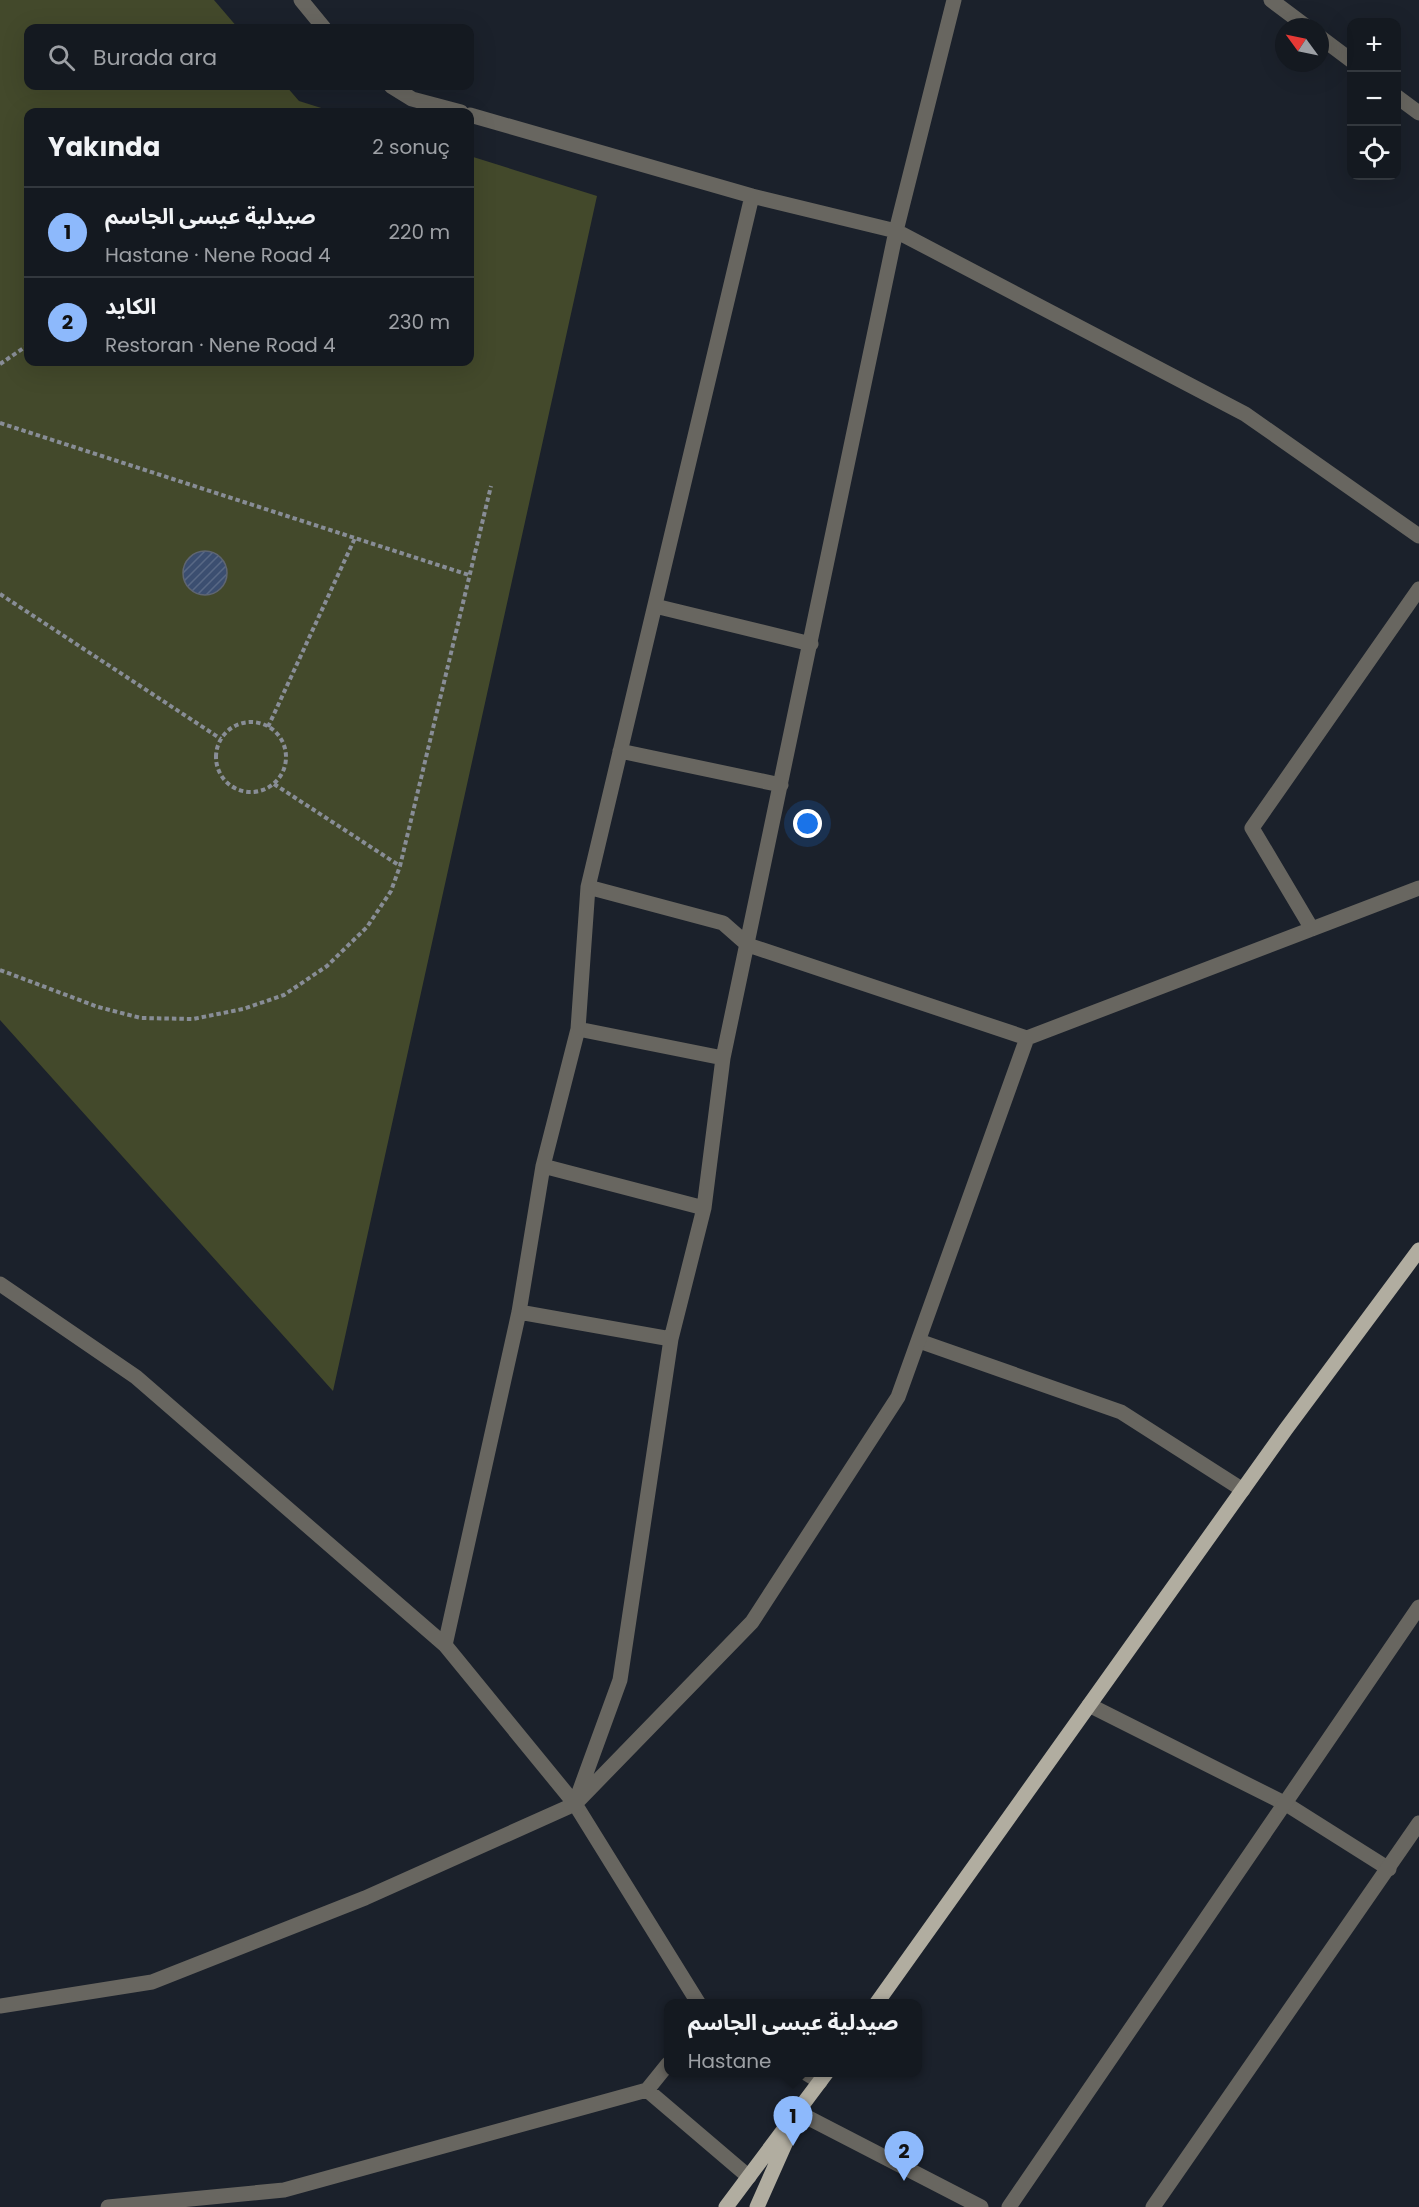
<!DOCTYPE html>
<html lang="tr">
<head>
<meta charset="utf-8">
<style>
  :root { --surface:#141920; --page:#21262d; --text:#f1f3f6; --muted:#9da0a5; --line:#33383e; --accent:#8db9fc }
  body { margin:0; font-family:Poppins,"Noto Sans Arabic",sans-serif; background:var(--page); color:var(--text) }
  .controls { position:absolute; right:18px; top:18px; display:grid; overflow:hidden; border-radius:12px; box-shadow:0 6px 24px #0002 }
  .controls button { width:54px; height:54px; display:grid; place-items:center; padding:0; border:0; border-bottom:2px solid var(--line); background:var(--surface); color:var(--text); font:30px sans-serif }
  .compass { position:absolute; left:1275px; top:18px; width:54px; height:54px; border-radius:50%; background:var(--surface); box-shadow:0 6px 24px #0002; rotate:303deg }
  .you { position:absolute; left:808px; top:824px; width:21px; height:21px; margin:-15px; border:4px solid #fff; border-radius:50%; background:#1a73e8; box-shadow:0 0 0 9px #1a73e833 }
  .badge { display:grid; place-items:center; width:39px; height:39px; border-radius:50%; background:var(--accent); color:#111; font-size:20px; font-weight:700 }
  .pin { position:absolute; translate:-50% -50px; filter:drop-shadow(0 2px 3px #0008) }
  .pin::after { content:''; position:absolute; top:32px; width:21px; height:18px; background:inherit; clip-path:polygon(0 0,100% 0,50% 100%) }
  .popup { position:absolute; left:664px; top:1999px; width:258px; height:78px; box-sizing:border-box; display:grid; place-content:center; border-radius:12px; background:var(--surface); filter:drop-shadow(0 2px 4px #0005); font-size:20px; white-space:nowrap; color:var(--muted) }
  .popup b { font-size:22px; color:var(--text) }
  .popup::after { content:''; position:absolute; left:50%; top:100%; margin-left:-12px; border:12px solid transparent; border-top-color:var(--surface) }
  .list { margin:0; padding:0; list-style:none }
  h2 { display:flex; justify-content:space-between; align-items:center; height:78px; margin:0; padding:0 24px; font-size:26px }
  h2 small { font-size:20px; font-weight:400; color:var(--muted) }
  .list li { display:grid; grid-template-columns:39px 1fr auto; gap:18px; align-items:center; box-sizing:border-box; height:90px; padding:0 24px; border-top:2px solid var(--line) }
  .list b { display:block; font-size:22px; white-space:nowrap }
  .list p { margin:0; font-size:20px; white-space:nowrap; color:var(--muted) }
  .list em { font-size:20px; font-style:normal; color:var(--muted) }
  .icon { flex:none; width:33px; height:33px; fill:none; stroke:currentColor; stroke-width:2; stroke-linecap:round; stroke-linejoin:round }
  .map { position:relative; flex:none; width:1419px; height:2207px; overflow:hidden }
  .search { position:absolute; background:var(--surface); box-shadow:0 6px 24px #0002; left:24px; top:24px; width:450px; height:66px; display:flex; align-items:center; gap:15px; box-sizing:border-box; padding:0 21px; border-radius:12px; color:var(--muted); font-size:22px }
  .panel { position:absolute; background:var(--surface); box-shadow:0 6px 24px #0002; left:24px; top:108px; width:450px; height:258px; border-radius:12px }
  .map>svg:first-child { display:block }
  .park { fill:#43492b }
  .building { fill:url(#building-hatch); stroke:#5e6572; stroke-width:1.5 }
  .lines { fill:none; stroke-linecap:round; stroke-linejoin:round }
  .path { stroke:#888d96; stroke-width:4; stroke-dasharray:4.5 3; stroke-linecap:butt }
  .service { stroke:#686660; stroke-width:15 }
  .minor { stroke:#686660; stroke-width:15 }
  .primary { stroke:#b1ada0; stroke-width:15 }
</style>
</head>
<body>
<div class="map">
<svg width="1419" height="2207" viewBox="0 0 1419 2207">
  <defs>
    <pattern id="building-hatch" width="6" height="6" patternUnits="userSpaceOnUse" patternTransform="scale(1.5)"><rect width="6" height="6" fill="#3b4e70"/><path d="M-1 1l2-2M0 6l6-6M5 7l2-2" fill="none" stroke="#586885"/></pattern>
  </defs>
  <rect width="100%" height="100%" fill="#1b212b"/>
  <path class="park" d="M0,0H214L238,28H28V86H286L299,101L334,112H28V362H470V156L597,196L333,1391L0,1020Z"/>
  <path class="building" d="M183 573a22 22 0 1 1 44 0a22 22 0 1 1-44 0Z"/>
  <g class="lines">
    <path class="path" d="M0,364L28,345
      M0,423L469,575
      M0,594L221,739
      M216 757a35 35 0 1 1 70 0a35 35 0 1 1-70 0Z
      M268,727L355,538
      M274,784L400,866
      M0,970L98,1007L141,1018L193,1019L243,1009L284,995L327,966L367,927L391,891L400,866L491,486"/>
    <path class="service" d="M919,1341L1121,1412L1243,1490
      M1089,1705L1286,1804L1389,1869"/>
    <path class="minor" d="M301,0L324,28
      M1271,0L1307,27
      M1320,37L1352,61
      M391,86L412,99L461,112
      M1396,96L1419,113
      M470,115L752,196L896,231L1245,414L1419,536
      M655,606L811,644
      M620,751L781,785
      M588,887L723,923L748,945L1027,1038
      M1312,929L1252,828L1419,589
      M578,1029L723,1058
      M543,1166L704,1208
      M0,1284L136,1377L445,1645L575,1804L699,2004
      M519,1312L671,1339
      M445,1645L519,1312L543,1166L578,1029L588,887L752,196
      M577,1798L620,1680L671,1339L704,1208L723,1058L896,231L954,0
      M0,2006L152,1982L365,1898L575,1804L752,1622L898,1397L1027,1038L1419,888
      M804,2072L820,2082
      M647,2090L749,2177
      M799,2113L981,2207
      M108,2207L284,2190L647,2090L668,2064
      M1009,2207L1419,1607
      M1153,2207L1419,1823"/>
    <path class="primary" d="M876,2004L1286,1429L1419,1250
      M726,2207L827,2072
      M757,2207L789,2135"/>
  </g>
</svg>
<div class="controls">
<button>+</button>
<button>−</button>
<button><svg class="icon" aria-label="locate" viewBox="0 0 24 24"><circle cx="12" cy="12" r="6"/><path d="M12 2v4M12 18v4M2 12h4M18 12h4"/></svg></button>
</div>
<svg class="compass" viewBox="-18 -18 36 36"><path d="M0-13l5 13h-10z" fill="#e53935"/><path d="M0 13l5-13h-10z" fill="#9da0a5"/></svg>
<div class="you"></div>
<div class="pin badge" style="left:793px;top:2146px">1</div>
<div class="popup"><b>صيدلية عيسى الجاسم</b>Hastane</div>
<div class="pin badge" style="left:904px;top:2181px">2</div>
<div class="search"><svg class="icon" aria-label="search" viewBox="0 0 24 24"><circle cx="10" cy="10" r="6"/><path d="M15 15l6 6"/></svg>Burada ara</div>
<section class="panel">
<h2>Yakında<small>2 sonuç</small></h2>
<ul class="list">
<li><span class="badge">1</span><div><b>صيدلية عيسى الجاسم</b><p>Hastane · Nene Road 4</p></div><em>220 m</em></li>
<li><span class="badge">2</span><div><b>الكايد</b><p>Restoran · Nene Road 4</p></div><em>230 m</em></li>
</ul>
</section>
</div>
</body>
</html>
